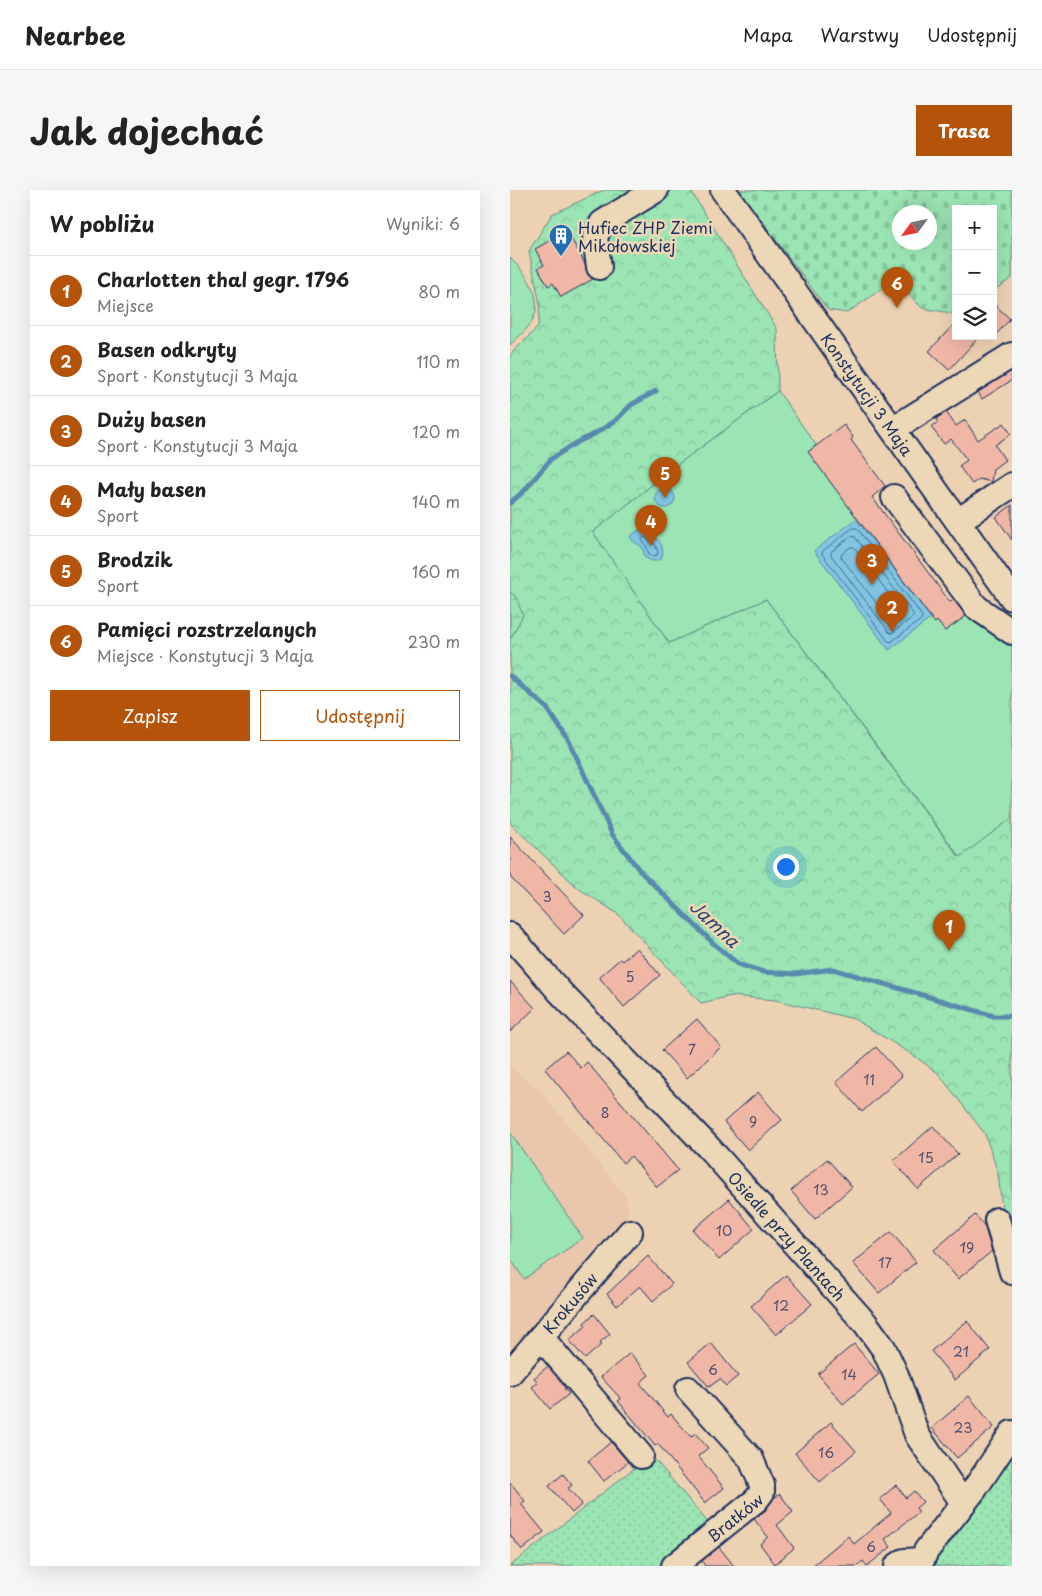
<!DOCTYPE html>
<html lang="pl">
<head>
<meta charset="utf-8">
<style>
  :root { --surface:#fff; --page:#f6f6f6; --text:#222; --muted:#767676; --line:#e0e0e0; --accent:#b45309 }
  body { margin:0; font-family:"Playpen Sans",sans-serif; background:var(--page); color:var(--text) }
  .controls { position:absolute; right:15px; top:15px; display:grid; overflow:hidden; border-radius:0px; box-shadow:0 5px 20px #0002 }
  .controls button { width:45px; height:45px; display:grid; place-items:center; padding:0; border:0; border-bottom:1px solid var(--line); background:var(--surface); color:var(--text); font:25px sans-serif }
  .compass { position:absolute; left:382px; top:15px; width:45px; height:45px; border-radius:50%; background:var(--surface); box-shadow:0 5px 20px #0002; rotate:237deg }
  .you { position:absolute; left:275px; top:676px; width:18px; height:18px; margin:-12px; border:4px solid #fff; border-radius:50%; background:#1a73e8; box-shadow:0 0 0 8px #1a73e833 }
  .badge { display:grid; place-items:center; width:32px; height:32px; border-radius:50%; background:var(--accent); color:#fff; font-size:16px; font-weight:700 }
  .pin { position:absolute; translate:-50% -41px; filter:drop-shadow(0 1px 2px #0008) }
  .pin::after { content:''; position:absolute; top:26px; width:18px; height:15px; background:inherit; clip-path:polygon(0 0,100% 0,50% 100%) }
  .list { margin:0; padding:0; list-style:none }
  h2 { display:flex; justify-content:space-between; align-items:center; height:65px; margin:0; padding:0 20px; font-size:21px }
  h2 small { font-size:16px; font-weight:400; color:var(--muted) }
  .list li { display:grid; grid-template-columns:32px 1fr auto; gap:15px; align-items:center; box-sizing:border-box; height:70px; padding:0 20px; border-top:1px solid var(--line) }
  .list b { display:block; font-size:19px; white-space:nowrap }
  .list p { margin:0; font-size:16px; white-space:nowrap; color:var(--muted) }
  .list em { font-size:16px; font-style:normal; color:var(--muted) }
  .actions { display:flex; gap:10px; padding:15px 20px }
  .actions a { flex:1; padding:11px 0; border:1px solid var(--accent); border-radius:0px; text-align:center; font-size:18px; color:var(--accent) }
  .actions .main { background:var(--accent); color:#fff }
  .icon { flex:none; width:28px; height:28px; fill:none; stroke:currentColor; stroke-width:2; stroke-linecap:round; stroke-linejoin:round }
  .map { position:relative; flex:none; width:502px; height:1376px; overflow:hidden; border-radius:0px }
  header { display:flex; align-items:center; gap:30px; box-sizing:border-box; height:70px; padding:0 25px; background:var(--surface); border-bottom:1px solid var(--line) }
  header strong { font-size:24px }
  nav { display:flex; gap:28px; margin-inline-start:auto; font-size:18px }
  .intro { display:flex; align-items:center; justify-content:space-between; box-sizing:border-box; height:120px; padding:0 30px }
  h1 { margin:0; font-size:35px }
  .button { padding:12px 22px; border-radius:0px; background:var(--accent); color:#fff; font-size:18px; font-weight:700 }
  main { display:flex; gap:30px; padding:0 30px }
  aside { flex:1; background:var(--surface); border-radius:0px; box-shadow:0 5px 20px #0002 }
  .map>svg:first-child { display:block }
  .built { fill:#eac6ad }
  .forest { fill:url(#forest-crowns); stroke:#5b8a88 }
  .wetland { fill:url(#wetland-marsh); stroke:#5b8a88 }
  .cemetery { fill:url(#cemetery-stones); stroke:#5b8a88; fill-rule:evenodd }
  .garden { fill:url(#garden-dots); stroke:#5b8a88 }
  .pitch { fill:#9be4b3; stroke:#5b8a88 }
  .water { fill:#82c5e3; stroke:#5989ae }
  .lines { fill:none; stroke-linecap:round; stroke-linejoin:round }
  .shore { stroke:#446b93; stroke-width:1 }
  .stream { stroke:#5989ae; stroke-width:5 }
  .building { fill:#f0b7a7; stroke:#1b2f5e }
  .minor-casing { stroke:#1b2f5e; stroke-width:28 }
  .minor { stroke:#ecd7b6; stroke-width:24 }
  .labels { text-anchor:middle; dominant-baseline:central; stroke-width:5; stroke-linejoin:round; paint-order:stroke }
  .number-label { font-size:14px; fill:#505170 }
  .poi-label { font-size:16px; fill:#1b2f5e; stroke:#ecd7b6; text-anchor:start }
  .street-label { font-size:16px; fill:#1b2f5e; stroke:#ecd7b6 }
  .water-label { font-size:18px; font-style:italic; fill:#2a4672; stroke:#ecd7b6 }
</style>
</head>
<body>
<header>
<strong>Nearbee</strong>
<nav><a>Mapa</a><a>Warstwy</a><a>Udostępnij</a></nav>
</header>
<div class="intro"><h1>Jak dojechać</h1><a class="button">Trasa</a></div>
<main>
<aside>
<h2>W pobliżu<small>Wyniki: 6</small></h2>
<ul class="list">
<li><span class="badge">1</span><div><b>Charlotten thal gegr. 1796</b><p>Miejsce</p></div><em>80 m</em></li>
<li><span class="badge">2</span><div><b>Basen odkryty</b><p>Sport · Konstytucji 3 Maja</p></div><em>110 m</em></li>
<li><span class="badge">3</span><div><b>Duży basen</b><p>Sport · Konstytucji 3 Maja</p></div><em>120 m</em></li>
<li><span class="badge">4</span><div><b>Mały basen</b><p>Sport</p></div><em>140 m</em></li>
<li><span class="badge">5</span><div><b>Brodzik</b><p>Sport</p></div><em>160 m</em></li>
<li><span class="badge">6</span><div><b>Pamięci rozstrzelanych</b><p>Miejsce · Konstytucji 3 Maja</p></div><em>230 m</em></li>
</ul>
<div class="actions"><a class="main">Zapisz</a><a>Udostępnij</a></div>
</aside>
<div class="map">
<svg width="502" height="1376" viewBox="0 0 502 1376">
  <defs>
    <pattern id="forest-crowns" width="20" height="18" patternUnits="userSpaceOnUse" patternTransform="scale(1.25)"><rect width="20" height="18" fill="#9be4b3"/><path d="M2 6a3 3 0 1 1 6 0M12 15a3 3 0 1 1 6 0" fill="none" stroke="#85c49c"/></pattern>
    <pattern id="wetland-marsh" width="20" height="14" patternUnits="userSpaceOnUse" patternTransform="scale(1.25)"><rect width="20" height="14" fill="#9be4b3"/><path d="M1 5h8M5 5V1M11 12h8M15 12V8" fill="none" stroke="#85c49c"/></pattern>
    <pattern id="cemetery-stones" width="16" height="16" patternUnits="userSpaceOnUse" patternTransform="scale(1.25)"><rect width="16" height="16" fill="#9be4b3"/><path d="M2 7V4a2 2 0 0 1 4 0v3zM10 15v-3a2 2 0 0 1 4 0v3z" fill="#85c49c"/></pattern>
    <pattern id="garden-dots" width="8" height="8" patternUnits="userSpaceOnUse" patternTransform="scale(1.25)"><rect width="8" height="8" fill="#9be4b3"/><path d="M2 2h.1M6 6h.1" fill="none" stroke="#85c49c" stroke-width="1.8" stroke-linecap="round"/></pattern>
  </defs>
  <rect width="100%" height="100%" fill="#edd1b3"/>
  <filter id="ink" filterUnits="userSpaceOnUse"><feTurbulence type="fractalNoise" baseFrequency=".02" numOctaves="2"/><feDisplacementMap in="SourceGraphic" scale="10" xChannelSelector="R" yChannelSelector="G"/><feConvolveMatrix kernelMatrix="1 2 1 2 8 2 1 2 1" color-interpolation-filters="sRGB"/></filter>
  <g filter="url(#ink)">
    <path class="built" d="M0,877L29,899L117,1008L118,1026L105,1052L0,1170Z"/>
    <path class="forest" d="M94,0H180L267,139L268,201L167,275L83,342L159,453L256,409L449,667L502,628V1026H493L488,983L475,944L428,883L403,865L344,829L266,810L221,806L191,813L108,724L68,698L0,633V165L28,137L30,114L19,61L42,24Z"/>
    <path class="wetland" d="M0,402L5,406L13,425L1,448H0Z"/>
    <path class="cemetery" d="M229,0H502V88L483,101V19H446V124L412,118L385,90L337,123L318,120ZM390,22H420V52H390Z"/>
    <path class="garden" d="M502,1264V1376H419Z
      M141,1265L201,1336L150,1376H0Z"/>
    <path class="pitch" d="M0,68C16,83 35,108 22,131C17,140 7,148 0,155Z
      M268,201L306,255L298,262L441,413L447,408L459,424L502,454V628L450,667L256,409L159,453L83,342L167,275Z
      M0,942L73,1048L14,1089L0,1068Z"/>
    <path class="water" d="M145 308a10 10 0 1 1 20 0a10 10 0 1 1-20 0Z
      M346,329L421,428L379,460L304,361Z
      M129,340C143,344 156,351 152,368C146,372 141,372 135,367L132,357L122,350L120,346Z"/>
    <g class="lines">
      <path class="shore" d="M343,338H347L412,426V429L381,452L378,451L312,364L313,361Z
        M342,346L345,347L404,425L403,427L382,443L379,442L321,365V362Z
        M134,347L145,354L148,362L147,365L143,366L139,364L136,356L132,350Z
        M341,357H344L393,423V426L384,432H381L331,367L332,364Z"/>
      <path class="stream" d="M0,313L14,301L41,269L66,253L86,243L105,231L121,215L146,201
        M0,486L37,518L59,551L102,644L130,681L204,754L228,774L253,782L285,784L323,779L484,826H502"/>
    </g>
    <path class="building" d="M57,41L74,72L78,85L83,89L51,107L43,93L38,96L28,78L34,75L25,59Z
      M483,113L500,129L483,148Z
      M446,132V146H470L439,180L419,161Z
      M502,181V190L472,209L468,202Z
      M436,222L446,236L455,230L468,250L494,233L501,244L485,255L495,270L483,279L481,292L469,289L462,294L449,276L457,270L441,249L434,254L421,237L428,232L426,229Z
      M334,235L343,247L341,250L375,296L362,307L440,412L444,410L456,426L435,441L427,431L425,433L421,428L298,262Z
      M502,315V350L486,327Z
      M0,647L74,725L54,744L0,687Z
      M127,758L150,785L114,817L89,787L110,769L112,771Z
      M0,791L25,818L0,842Z
      M187,829L211,857L177,888L152,860Z
      M366,857L392,886L352,922L326,892Z
      M56,861L71,878L77,872L168,980L147,997L121,966L113,973L35,879Z
      M248,902L272,930L238,960L214,932Z
      M423,936L448,964L408,999L383,971Z
      M317,969L342,997L305,1029L281,1001Z
      M219,1009L244,1039L209,1070L183,1040Z
      M465,1025L474,1035L482,1061L448,1089L424,1060Z
      M381,1042L406,1072L369,1103L343,1073Z
      M138,1066L162,1094L143,1111L130,1096L107,1116L97,1104Z
      M276,1085L302,1114L266,1145L241,1116Z
      M84,1124L100,1144L90,1152L92,1154L75,1169L59,1150L76,1136L74,1133Z
      M457,1131L480,1160L445,1190L421,1161Z
      M201,1153L228,1186L216,1196L210,1189L199,1197L178,1172Z
      M344,1154L369,1184L333,1214L308,1184Z
      M120,1163L139,1185L130,1193L158,1227L161,1224L181,1247L185,1243L198,1258L188,1266L214,1298L195,1313L148,1254L145,1256L108,1211L111,1209L91,1187Z
      M38,1176L55,1197L54,1198L59,1204L40,1219L22,1197L28,1192L24,1188Z
      M459,1206L484,1237L447,1268L422,1238Z
      M321,1232L346,1261L310,1292L285,1263Z
      M101,1252L118,1272L94,1291L78,1271Z
      M53,1284L62,1295L58,1298L72,1314L62,1323L39,1296Z
      M0,1292L15,1311L11,1314L34,1342L12,1360L0,1345Z
      M386,1295L396,1308L404,1301L413,1312L406,1318L409,1322L375,1349L381,1357L357,1376L353,1371L347,1376H302L338,1346L344,1354L381,1323L370,1309Z
      M270,1304L283,1322L267,1335L284,1358L265,1374L250,1354L258,1347L244,1329L255,1321L264,1308Z
      M209,1357L224,1376H195L192,1371Z"/>
    <g class="lines">
      <defs>
        <g id="minor">
          <path id="s1" d="M213,0L502,408"/>
          <path d="M89,77L85,47L92,33L146,0"/>
          <path d="M383,239L502,165"/>
          <path d="M384,307L466,417L502,442"/>
          <path d="M448,331L502,295"/>
          <path id="s2" d="M0,745L50,802L199,958L356,1134L374,1159L386,1185L407,1245L453,1313"/>
          <path d="M487,1030L502,1082"/>
          <path d="M31,1147L131,1266"/>
          <path id="s3" d="M0,1183L120,1042"/>
          <path d="M412,1370L416,1361L464,1300L502,1243"/>
          <path id="s4" d="M164,1376L246,1310L252,1302V1295L241,1269L178,1199"/>
          <path d="M387,1376L394,1371L412,1370"/>
        </g>
      </defs>
      <use href="#minor" class="minor-casing"/>
      <use href="#minor" class="minor"/>
    </g>
  </g>
  <defs>
    <symbol id="building-pin" viewBox="-11 -11 22 30"><path d="M0 17L-7.5 6A9.5 9.5 0 1 1 7.5 6Z" fill="#1f6fb2" stroke="#ecd7b6"/><path d="M-4-6H4V6H1V3H-1V6H-4ZM-2.5-4.3h1.7v1.8h-1.7ZM.8-4.3h1.7v1.8H.8ZM-2.5-1h1.7V.8h-1.7ZM.8-1h1.7V.8H.8Z" fill="#fff"/></symbol>
  </defs>
  <g fill-rule="evenodd">
    <use href="#building-pin" x="37" y="32" width="28" height="38"/>
  </g>
  <g class="labels">
    <g class="number-label">
      <text x="37" y="706">3</text>
      <text x="120" y="786">5</text>
      <text x="182" y="859">7</text>
      <text x="359" y="889">11</text>
      <text x="95" y="922">8</text>
      <text x="243" y="931">9</text>
      <text x="416" y="967">15</text>
      <text x="311" y="999">13</text>
      <text x="214" y="1040">10</text>
      <text x="457" y="1057">19</text>
      <text x="375" y="1072">17</text>
      <text x="271" y="1115">12</text>
      <text x="451" y="1161">21</text>
      <text x="203" y="1179">6</text>
      <text x="339" y="1184">14</text>
      <text x="453" y="1237">23</text>
      <text x="316" y="1262">16</text>
      <text x="361" y="1356">6</text>
    </g>
    <g class="poi-label">
      <text x="68" y="37">Hufiec ZHP Ziemi<tspan x="68" dy="18">Mikołowskiej</tspan></text>
    </g>
    <g class="street-label">
      <text stroke="none"><textPath href="#s1" startOffset="250">Konstytucji 3 Maja</textPath></text>
      <text stroke="none"><textPath href="#s2" startOffset="409">Osiedle przy Plantach</textPath></text>
      <text stroke="none"><textPath href="#s3" startOffset="92">Krokusów</textPath></text>
      <text stroke="none"><textPath href="#s4" startOffset="78">Bratków</textPath></text>
    </g>
    <g class="water-label">
      <text transform="translate(205 733) rotate(43)">Jamna</text>
    </g>
  </g>
</svg>
<div class="controls">
<button>+</button>
<button>−</button>
<button><svg class="icon" aria-label="layers" viewBox="0 0 24 24"><path d="M12 4l9 5-9 5-9-5zM3 14l9 5 9-5"/></svg></button>
</div>
<svg class="compass" viewBox="-18 -18 36 36"><path d="M0-13l5 13h-10z" fill="#e53935"/><path d="M0 13l5-13h-10z" fill="#767676"/></svg>
<div class="you"></div>
<div class="pin badge" style="left:439px;top:761px">1</div>
<div class="pin badge" style="left:382px;top:442px">2</div>
<div class="pin badge" style="left:362px;top:395px">3</div>
<div class="pin badge" style="left:141px;top:356px">4</div>
<div class="pin badge" style="left:155px;top:308px">5</div>
<div class="pin badge" style="left:387px;top:118px">6</div>
</div>
</main>
</body>
</html>
